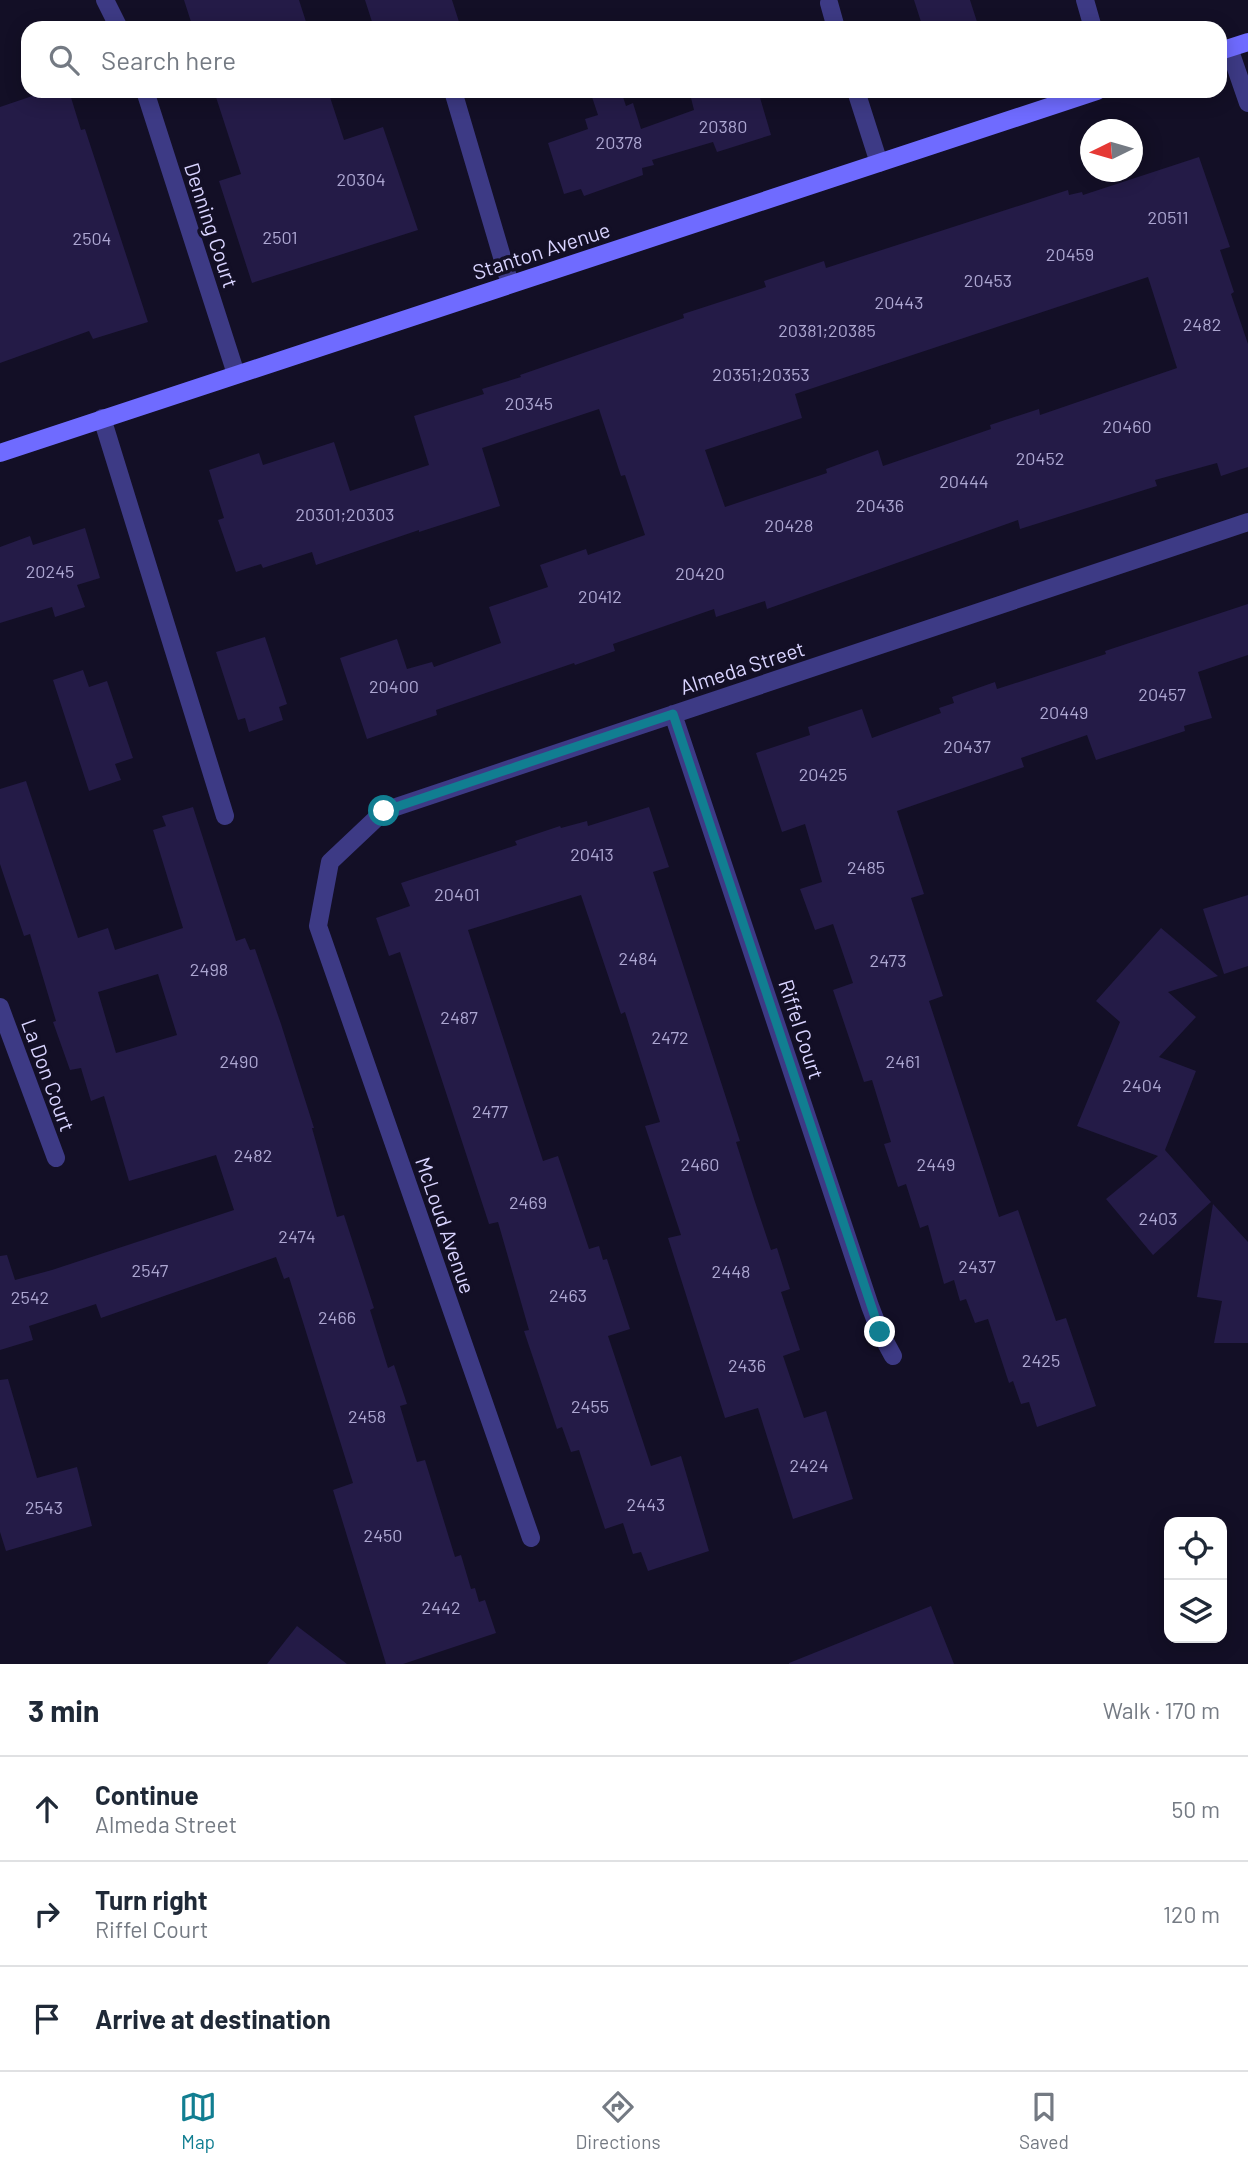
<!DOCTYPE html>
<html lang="en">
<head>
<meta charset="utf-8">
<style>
  :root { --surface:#fff; --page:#f2f2f3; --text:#1f2937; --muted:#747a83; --line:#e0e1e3; --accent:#117e91 }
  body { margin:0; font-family:Barlow,sans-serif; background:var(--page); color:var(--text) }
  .controls { position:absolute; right:21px; bottom:21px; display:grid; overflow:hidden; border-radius:14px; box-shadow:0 4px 18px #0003 }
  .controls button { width:63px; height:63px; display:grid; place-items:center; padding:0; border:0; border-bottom:2px solid var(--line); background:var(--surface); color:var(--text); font:35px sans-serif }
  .compass { position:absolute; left:1080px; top:119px; width:63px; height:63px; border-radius:50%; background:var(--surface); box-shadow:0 4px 18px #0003; rotate:265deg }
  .stop { position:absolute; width:21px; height:21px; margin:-16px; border:5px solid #117e91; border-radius:50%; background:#fff }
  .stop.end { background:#117e91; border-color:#fff; box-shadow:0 2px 7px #0008 }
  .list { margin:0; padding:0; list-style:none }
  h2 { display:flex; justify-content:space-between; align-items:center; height:91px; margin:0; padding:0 28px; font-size:30px }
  h2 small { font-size:23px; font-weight:400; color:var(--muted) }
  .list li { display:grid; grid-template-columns:46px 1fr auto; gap:21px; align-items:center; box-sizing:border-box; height:105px; padding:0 28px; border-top:2px solid var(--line) }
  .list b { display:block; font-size:26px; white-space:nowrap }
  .list p { margin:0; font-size:23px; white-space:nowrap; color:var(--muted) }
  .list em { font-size:23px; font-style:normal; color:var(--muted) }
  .icon { flex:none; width:38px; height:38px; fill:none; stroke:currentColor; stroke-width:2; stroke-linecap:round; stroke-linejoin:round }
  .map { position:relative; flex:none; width:1248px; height:1664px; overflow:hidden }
  .search { position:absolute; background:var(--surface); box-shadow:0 4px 18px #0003; left:21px; right:21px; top:21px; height:77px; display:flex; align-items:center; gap:18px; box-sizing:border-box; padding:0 24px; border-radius:21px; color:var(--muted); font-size:26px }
  .sheet { height:406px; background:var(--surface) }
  nav { display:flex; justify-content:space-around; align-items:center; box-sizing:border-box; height:98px; border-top:2px solid var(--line); background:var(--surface); font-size:19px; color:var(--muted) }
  nav a { display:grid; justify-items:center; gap:4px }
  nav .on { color:var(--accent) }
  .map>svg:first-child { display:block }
  .building { fill:#241b47; fill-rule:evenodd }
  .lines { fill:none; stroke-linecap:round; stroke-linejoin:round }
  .lane { stroke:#3d3a85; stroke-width:18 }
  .street { stroke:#3d3a85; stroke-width:18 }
  .secondary { stroke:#6f6bff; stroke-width:18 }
  .route { stroke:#117e91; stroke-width:9 }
  .labels { text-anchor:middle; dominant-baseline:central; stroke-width:7; stroke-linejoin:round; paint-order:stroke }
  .number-label { font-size:18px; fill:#aca6d1 }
  .street-label { font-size:21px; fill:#d9d4ff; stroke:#130f26 }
</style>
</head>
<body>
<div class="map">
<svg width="1248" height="1664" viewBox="0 0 1248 1664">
  <rect width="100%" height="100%" fill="#130f26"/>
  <path class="building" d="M184,0H299L308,28H193Z
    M365,0H452L461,28H374Z
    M914,0H970L979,28H923Z
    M47,91H69L81,130L85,129L148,322L93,339L89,331L0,363V107Z
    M214,91H328L344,140L383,127L418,230L252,283L219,181L241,174Z
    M609,91H621L626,106L633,103L641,129L694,110L691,98L715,91H758L771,135L717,152L713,142L652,160L654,165L642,168L643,175L584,196L581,189L564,194L548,143L588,129L585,119L598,115L592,97Z
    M1199,157L1230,247L1220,250L1234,292L1231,294L1248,344V467L1221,476L1217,463L1155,480L1157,486L1020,529L1018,520L767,609L765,601L716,617L714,609L613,644L615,651L575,665L574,663L436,710L437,715L367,739L340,658L397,639L407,669L432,662L434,667L501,643L489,607L548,587L540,565L586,549L588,555L645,535L625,475L621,476L599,409L482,448L500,506L419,532V530L316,565L312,552L263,568L261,564L236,572L218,520L224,518L209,470L259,453L263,465L334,442L350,491L429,465L414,416L484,394L482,389L521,377L520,375L684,318L683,314L766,287L764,281L824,261L826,268L1068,190L1069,195L1082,192L1083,195ZM1148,277L1177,368L1040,415L1039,409L990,425L991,429L883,466L878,450L826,469L827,473L725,507L705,450L802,418L795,394Z
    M85,528L100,578L77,585L85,607L55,617L52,607L0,623V547L30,536L33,545Z
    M1248,604V655L1198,672L1212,718L1184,726L1185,731L1096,760L1087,735L1021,758L1024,767L897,811L924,894L911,898L943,996L929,1001L999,1217L1018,1210L1056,1321L1066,1318L1096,1406L1037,1427L1029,1402L1021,1404L1013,1381L1009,1383L988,1319L975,1323L966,1299L960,1301L954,1280L944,1284L928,1225L920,1228L906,1184L898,1187L884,1144L891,1142L872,1080L864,1082L833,990L853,983L833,924L815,930L800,889L822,882L805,824L782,832L756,753L810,735L808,727L862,709L872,738L941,713L939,708L954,703L952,697L995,682L997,689L1106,654L1105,651Z
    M265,637L287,704L279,707L283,720L249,732L245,718L238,720L216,652Z
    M83,670L89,687L107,681L133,758L115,764L121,780L89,791L53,680Z
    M26,781L78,938L108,928L115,950L183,928L153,830L166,826L162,816L193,807L236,941L245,938L250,950L255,949L281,1024L314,1128H312L337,1217L344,1215L374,1308L370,1310L388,1368L394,1365L407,1404L400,1406L417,1462L425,1460L455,1557L461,1555L471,1589L475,1588L479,1602L485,1600L496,1633L403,1664H386L333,1490L353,1483L289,1277L284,1279L276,1257L101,1318L96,1304L29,1326L33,1340L0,1350V1256L7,1255L15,1280L52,1270L234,1210L216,1155L129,1181L104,1096L91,1101L81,1068L70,1070L53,1022L56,1021L30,934L24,936L0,864V789ZM158,974L177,1035L116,1053L98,992Z
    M649,807L669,867L653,872L740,1141L736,1142L754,1199L771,1250L777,1248L790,1289L781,1292L800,1350L783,1356L804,1418L826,1411L853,1499L793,1519L758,1408L725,1418L668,1238L681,1235L645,1126L660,1122L625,1012L621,1014L581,895L468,930L543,1161L558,1156L589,1249L599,1246L603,1260L607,1259L630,1329L608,1336L651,1466L681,1456L709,1551L648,1571L641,1552L633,1554L623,1523L605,1529L579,1450L571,1452L562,1427L557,1429L524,1331L529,1330L498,1222L489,1224L400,952L389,956L376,918L410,906L401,883L517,845L515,841L560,826L561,828L587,821L588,826Z
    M1248,895V966L1224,974L1203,909Z
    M1161,928L1218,976L1168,992L1196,1017L1159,1057L1196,1071L1165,1150L1211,1202L1153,1255L1106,1199L1158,1156L1077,1126L1120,1022L1096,1001Z
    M1213,1204L1248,1242V1343H1214L1222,1301L1197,1297Z
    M8,1379L37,1478L77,1467L92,1526L6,1551L0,1532V1380Z
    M931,1606L954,1664H789V1663Z
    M297,1626L347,1664H267Z"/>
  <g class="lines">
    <path class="lane" d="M1085,0L1093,28
      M829,3L836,28
      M453,91L510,284
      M856,91L879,163
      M102,418L225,816"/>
    <path class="street" d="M105,0L119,28
      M1229,48L1248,103
      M145,91L236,374
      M673,714L870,1306L880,1332L893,1356
      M0,1007L56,1158
      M531,1538L318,926L330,862L384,811L1248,522"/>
    <path class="secondary" d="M1220,51L1248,42
      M0,453L1097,91"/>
  </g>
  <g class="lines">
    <path class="route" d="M384,811L673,714L880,1332"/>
  </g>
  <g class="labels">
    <g class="number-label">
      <text x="723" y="126">20380</text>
      <text x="619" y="142">20378</text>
      <text x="361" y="179">20304</text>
      <text x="1168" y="217">20511</text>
      <text x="280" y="237">2501</text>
      <text x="92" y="238">2504</text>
      <text x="1070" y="254">20459</text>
      <text x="988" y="280">20453</text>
      <text x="899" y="302">20443</text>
      <text x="1202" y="324">2482</text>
      <text x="827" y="330">20381;20385</text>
      <text x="761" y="374">20351;20353</text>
      <text x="529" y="403">20345</text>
      <text x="1127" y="426">20460</text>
      <text x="1040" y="458">20452</text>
      <text x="964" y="481">20444</text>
      <text x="880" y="505">20436</text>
      <text x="345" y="514">20301;20303</text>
      <text x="789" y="525">20428</text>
      <text x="50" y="571">20245</text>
      <text x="700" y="573">20420</text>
      <text x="600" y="596">20412</text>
      <text x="394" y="686">20400</text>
      <text x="1162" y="694">20457</text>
      <text x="1064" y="712">20449</text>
      <text x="967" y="746">20437</text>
      <text x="823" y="774">20425</text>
      <text x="592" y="854">20413</text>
      <text x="866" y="867">2485</text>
      <text x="457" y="894">20401</text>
      <text x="638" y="958">2484</text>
      <text x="888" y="960">2473</text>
      <text x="209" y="969">2498</text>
      <text x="459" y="1017">2487</text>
      <text x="670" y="1037">2472</text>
      <text x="239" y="1061">2490</text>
      <text x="903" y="1061">2461</text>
      <text x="1142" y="1085">2404</text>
      <text x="490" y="1111">2477</text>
      <text x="253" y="1155">2482</text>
      <text x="700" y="1164">2460</text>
      <text x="936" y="1164">2449</text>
      <text x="528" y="1202">2469</text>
      <text x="1158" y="1218">2403</text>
      <text x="297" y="1236">2474</text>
      <text x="977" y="1266">2437</text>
      <text x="150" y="1270">2547</text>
      <text x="731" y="1271">2448</text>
      <text x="568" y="1295">2463</text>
      <text x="30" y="1297">2542</text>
      <text x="337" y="1317">2466</text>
      <text x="1041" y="1360">2425</text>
      <text x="747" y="1365">2436</text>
      <text x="590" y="1406">2455</text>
      <text x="367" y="1416">2458</text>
      <text x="809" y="1465">2424</text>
      <text x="646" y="1504">2443</text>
      <text x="44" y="1507">2543</text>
      <text x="383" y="1535">2450</text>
      <text x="441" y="1607">2442</text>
    </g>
    <g class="street-label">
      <text transform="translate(212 225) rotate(72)">Denning Court</text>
      <text transform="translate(541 250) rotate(-18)">Stanton Avenue</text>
      <text transform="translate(742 667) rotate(-18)">Almeda Street</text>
      <text transform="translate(802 1029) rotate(72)">Riffel Court</text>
      <text transform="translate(49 1075) rotate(70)">La Don Court</text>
      <text transform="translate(446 1225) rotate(71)">McLoud Avenue</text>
    </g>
  </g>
</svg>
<div class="controls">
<button><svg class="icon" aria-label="locate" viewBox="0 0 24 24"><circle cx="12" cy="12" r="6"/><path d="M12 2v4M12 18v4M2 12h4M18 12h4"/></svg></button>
<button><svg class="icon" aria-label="layers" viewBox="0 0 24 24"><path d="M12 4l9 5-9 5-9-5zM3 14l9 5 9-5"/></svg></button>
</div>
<svg class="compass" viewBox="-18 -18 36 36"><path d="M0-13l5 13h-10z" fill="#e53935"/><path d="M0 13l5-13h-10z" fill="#747a83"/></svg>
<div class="stop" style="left:384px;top:811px"></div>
<div class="stop end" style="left:880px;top:1332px"></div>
<div class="search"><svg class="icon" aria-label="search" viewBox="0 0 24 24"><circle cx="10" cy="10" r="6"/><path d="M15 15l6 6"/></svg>Search here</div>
</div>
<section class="sheet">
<h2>3 min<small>Walk · 170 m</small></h2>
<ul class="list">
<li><svg class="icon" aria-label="ahead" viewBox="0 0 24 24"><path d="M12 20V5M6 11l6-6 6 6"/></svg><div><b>Continue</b><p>Almeda Street</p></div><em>50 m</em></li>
<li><svg class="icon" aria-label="right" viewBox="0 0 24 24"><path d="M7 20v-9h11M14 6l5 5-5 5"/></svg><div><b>Turn right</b><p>Riffel Court</p></div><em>120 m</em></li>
<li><svg class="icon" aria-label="arrive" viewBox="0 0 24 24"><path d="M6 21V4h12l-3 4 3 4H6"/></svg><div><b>Arrive at destination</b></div></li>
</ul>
</section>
<nav>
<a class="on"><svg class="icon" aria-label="map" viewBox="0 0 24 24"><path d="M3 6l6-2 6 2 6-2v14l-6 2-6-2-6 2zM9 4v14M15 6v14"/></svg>Map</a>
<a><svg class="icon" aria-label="directions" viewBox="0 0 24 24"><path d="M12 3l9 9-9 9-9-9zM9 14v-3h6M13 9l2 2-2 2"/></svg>Directions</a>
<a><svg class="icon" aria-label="saved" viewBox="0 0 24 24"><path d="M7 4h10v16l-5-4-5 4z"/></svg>Saved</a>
</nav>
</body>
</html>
